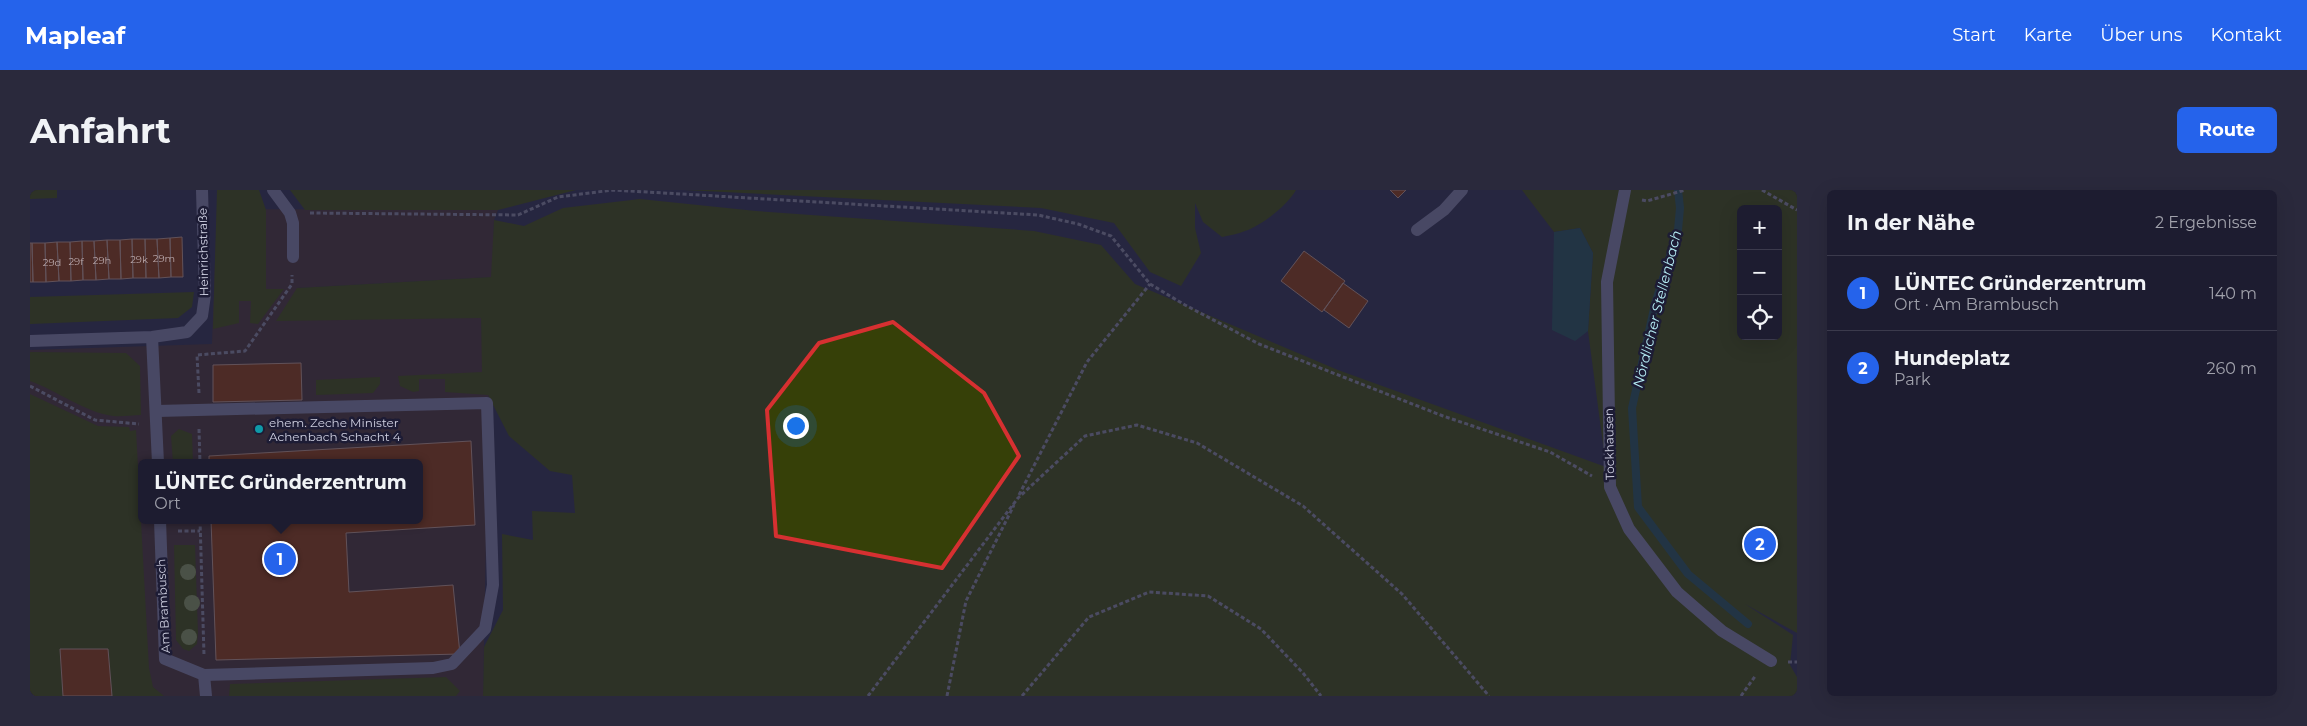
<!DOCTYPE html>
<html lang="de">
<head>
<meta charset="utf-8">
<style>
  :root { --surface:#1d1c30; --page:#2a293c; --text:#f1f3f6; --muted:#a0a1ab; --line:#3b3a4c; --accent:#2563eb }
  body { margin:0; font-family:Montserrat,sans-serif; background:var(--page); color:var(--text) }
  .controls { position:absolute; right:15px; top:15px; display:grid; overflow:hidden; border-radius:8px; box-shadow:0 5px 20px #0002 }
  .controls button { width:45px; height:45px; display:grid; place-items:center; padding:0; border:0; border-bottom:1px solid var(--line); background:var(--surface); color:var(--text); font:25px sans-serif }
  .you { position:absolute; left:765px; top:235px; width:18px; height:18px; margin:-12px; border:4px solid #fff; border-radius:50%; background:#1a73e8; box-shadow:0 0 0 8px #1a73e833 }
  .badge { display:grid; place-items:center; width:32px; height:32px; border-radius:50%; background:var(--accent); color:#fff; font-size:16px; font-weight:700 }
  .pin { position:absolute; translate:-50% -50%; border:2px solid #fff; box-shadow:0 1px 5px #0006 }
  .popup { position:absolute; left:108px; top:269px; width:285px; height:65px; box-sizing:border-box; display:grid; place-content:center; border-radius:8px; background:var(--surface); filter:drop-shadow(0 1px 4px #0005); font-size:16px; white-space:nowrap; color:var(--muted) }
  .popup b { font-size:19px; color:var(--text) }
  .popup::after { content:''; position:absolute; left:50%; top:100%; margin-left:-10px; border:10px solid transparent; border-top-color:var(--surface) }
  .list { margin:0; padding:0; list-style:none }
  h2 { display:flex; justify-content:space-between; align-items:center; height:65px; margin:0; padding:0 20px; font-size:21px }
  h2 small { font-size:16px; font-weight:400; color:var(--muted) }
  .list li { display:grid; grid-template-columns:32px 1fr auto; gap:15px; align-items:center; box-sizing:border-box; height:75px; padding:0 20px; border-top:1px solid var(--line) }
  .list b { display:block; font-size:19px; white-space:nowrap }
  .list p { margin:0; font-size:16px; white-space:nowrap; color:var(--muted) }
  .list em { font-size:16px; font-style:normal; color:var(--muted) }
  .icon { flex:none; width:28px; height:28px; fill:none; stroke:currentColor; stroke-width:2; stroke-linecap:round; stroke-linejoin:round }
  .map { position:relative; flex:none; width:1767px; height:506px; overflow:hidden; border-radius:8px }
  header { display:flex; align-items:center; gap:30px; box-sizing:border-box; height:70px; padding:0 25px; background:var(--accent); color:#fff }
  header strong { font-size:24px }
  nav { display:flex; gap:28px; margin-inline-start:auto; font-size:18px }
  .intro { display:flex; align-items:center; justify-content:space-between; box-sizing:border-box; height:120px; padding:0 30px }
  h1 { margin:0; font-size:35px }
  .button { padding:12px 22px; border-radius:8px; background:var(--accent); color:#fff; font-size:18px; font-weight:700 }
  main { display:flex; gap:30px; padding:0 30px }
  aside { flex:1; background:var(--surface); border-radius:8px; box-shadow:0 5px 20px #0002 }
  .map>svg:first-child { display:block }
  .industrial { fill:#3f2b2a; fill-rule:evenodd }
  .green { fill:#364008; fill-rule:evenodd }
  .water { fill:#1d464b }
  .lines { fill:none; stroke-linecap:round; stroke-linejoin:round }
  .stream { stroke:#1d464b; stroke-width:8 }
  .building { fill:#7d3208; stroke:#a98678 }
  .path { stroke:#78788d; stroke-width:3; stroke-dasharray:4 2.5; stroke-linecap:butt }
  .lane { stroke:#727291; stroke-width:12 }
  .street { stroke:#727291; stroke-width:12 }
  .tree { fill:#778550 }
  .marked { fill:none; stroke:#d63031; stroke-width:4; stroke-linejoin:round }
  .culture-dot { fill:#0f9aa8; stroke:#1d1c35; stroke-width:2 }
  .labels { text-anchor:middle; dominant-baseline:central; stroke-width:5; stroke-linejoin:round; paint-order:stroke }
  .number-label { font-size:10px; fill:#baa8ab }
  .street-label { font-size:12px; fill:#cfd0e1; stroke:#1d1c35 }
  .poi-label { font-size:12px; fill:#cfd0e1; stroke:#1d1c35; text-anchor:start }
  .water-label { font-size:14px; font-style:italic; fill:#b6eef6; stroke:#1d1c35 }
</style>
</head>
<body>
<header>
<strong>Mapleaf</strong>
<nav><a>Start</a><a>Karte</a><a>Über uns</a><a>Kontakt</a></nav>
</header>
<div class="intro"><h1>Anfahrt</h1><a class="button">Route</a></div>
<main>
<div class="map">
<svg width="1767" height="506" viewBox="0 0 1767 506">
  <rect width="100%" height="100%" fill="#272640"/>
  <path class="industrial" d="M187,19L468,20L464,30L462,87L267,98L451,128L453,182L459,183L453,506H0V160L182,154ZM111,273H389V330H111Z"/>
  <path class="green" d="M0,0H27V8L0,9Z
    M187,0H229L236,20V99H254L228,134L220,133L221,111H209V133L183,139Z
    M260,0H546L468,20H275Z
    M654,0H1266C1257,16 1232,35 1215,41C1208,44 1200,45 1192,47L1173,32L1165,13V38L1171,63L1151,96L1120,82L1084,33L1011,18Z
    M1492,0H1767V443L1715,414L1763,445L1760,475L1767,487V506H453L454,457L473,420L472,344L503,350L502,321L545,323L542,285L520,281L479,246L458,205L415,202V189H389V201L383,202L370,196L368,186L452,182L451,128L246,131L267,98L461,87L464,30L494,36L533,18L610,9L726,21L1004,41L1071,55L1105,94L1308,180L1576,277L1558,141L1563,63L1550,38L1524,42ZM1711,19H1748V146H1711Z
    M164,102L162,117L148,128L0,134V107Z
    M0,162L96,163L110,176L111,225C102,225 92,227 83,226C54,222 28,201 0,191Z
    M350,187V194L343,203L286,205V190Z
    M0,204L68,236L99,237L100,241L106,240L119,478L123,497L134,506H82L78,459H30L33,506H0Z
    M149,239L162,244L163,273H143L141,246Z
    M144,355H165L168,443L167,454L159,461L153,459L146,450Z
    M416,487L430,501L426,506H199L200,494Z"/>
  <path class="water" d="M1550,38L1563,63L1558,141L1545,151L1522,140L1524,42Z"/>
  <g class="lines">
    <path class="stream" d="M1648,0L1650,18L1648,40L1625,114L1602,218L1608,317L1658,384L1718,434"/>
  </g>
  <path class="building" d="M1360,0H1376L1368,8Z
    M152,47L153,87H141L140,48Z
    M140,48L141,87L129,88L127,49Z
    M102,49H115L116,88H103Z
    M102,49L103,88L91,89L90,50Z
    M115,49H127L129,88H116Z
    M77,50L79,89L66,90L64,51Z
    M77,50H90L91,89H79Z
    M52,51L53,90L41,91L40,52Z
    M52,51H64L66,90H53Z
    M27,52L29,91L16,92L15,53Z
    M27,52H40L41,91H29Z
    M0,53H2L3,92H0Z
    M2,53H15L16,92H3Z
    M1274,61L1315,91L1292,122L1251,91Z
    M1313,93L1338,111L1319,138L1294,120Z
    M271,173L272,210L183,212V175Z
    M441,251L445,335L316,343L319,402L423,395L430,464L186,470L181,330H389V273H179V266Z
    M30,459H78L82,506H33Z"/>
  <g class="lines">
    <path class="path" d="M1732,0L1767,20
      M1612,10L1617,11L1655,0
      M280,23L488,25L528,7L583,0L1008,25L1048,34L1081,46L1120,94L1155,115L1229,154L1413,226L1520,262L1562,286
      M0,196L65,230L109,234
      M169,203L167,165L215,161L262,94V85
      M169,239L170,273
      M989,305L1057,172L1120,94
      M170,330L174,465
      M148,341H170
      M1758,472H1767
      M838,506L988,308L1055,246L1107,235L1167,253L1273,316L1372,404L1459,506
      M917,506L936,411L984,315
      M992,506L1059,427L1119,402L1178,406L1231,439L1273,483L1291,506
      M1711,506L1726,485"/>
    <path class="lane" d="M243,0L260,23L263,33V67
      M1595,0L1577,92L1580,297L1599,339L1647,402L1692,441L1741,471
      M127,221L457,213L463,395L455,439L422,474L403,478L174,485"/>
    <path class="street" d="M1387,40L1414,20L1432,0
      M122,147L128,273
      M0,151L122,147L157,142L172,126L175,105L172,0
      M130,330L135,469L174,485L176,506"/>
  </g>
  <g class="tree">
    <circle cx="158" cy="382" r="8"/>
    <circle cx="162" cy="413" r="8"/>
    <circle cx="159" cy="447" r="8"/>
  </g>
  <path d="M0 0H1767V506H0ZM863,132L954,203L989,266L912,378L746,346L737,220L789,153Z" fill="#272640" fill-opacity=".55" fill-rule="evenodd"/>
  <path class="marked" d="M863,132L954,203L989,266L912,378L746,346L737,220L789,153Z"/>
  <circle class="culture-dot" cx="229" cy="239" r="5"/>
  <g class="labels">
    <g class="number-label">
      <text x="134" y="68">29m</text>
      <text x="109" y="69">29k</text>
      <text x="72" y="70">29h</text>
      <text x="46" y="71">29f</text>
      <text x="22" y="72">29d</text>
    </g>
    <g class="street-label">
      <text transform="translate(173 62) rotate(-91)">Heinrichstraße</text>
      <text transform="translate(1579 254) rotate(-91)">Tockhausen</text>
      <text transform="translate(133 416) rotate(-93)">Am Brambusch</text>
    </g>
    <g class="poi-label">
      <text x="239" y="232">ehem. Zeche Minister<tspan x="239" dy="14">Achenbach Schacht 4</tspan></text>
    </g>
    <g class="water-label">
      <text transform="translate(1627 119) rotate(-76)">Nördlicher Stellenbach</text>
    </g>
  </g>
</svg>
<div class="controls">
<button>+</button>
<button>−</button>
<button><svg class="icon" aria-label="locate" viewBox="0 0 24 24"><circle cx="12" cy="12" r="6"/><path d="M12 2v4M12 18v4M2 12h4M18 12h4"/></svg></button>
</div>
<div class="you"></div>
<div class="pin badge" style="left:250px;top:369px">1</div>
<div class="popup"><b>LÜNTEC Gründerzentrum</b>Ort</div>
<div class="pin badge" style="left:1730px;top:354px">2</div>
</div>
<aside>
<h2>In der Nähe<small>2 Ergebnisse</small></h2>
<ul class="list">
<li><span class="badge">1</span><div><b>LÜNTEC Gründerzentrum</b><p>Ort · Am Brambusch</p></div><em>140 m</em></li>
<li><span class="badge">2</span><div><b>Hundeplatz</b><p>Park</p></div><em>260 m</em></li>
</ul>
</aside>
</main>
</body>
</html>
